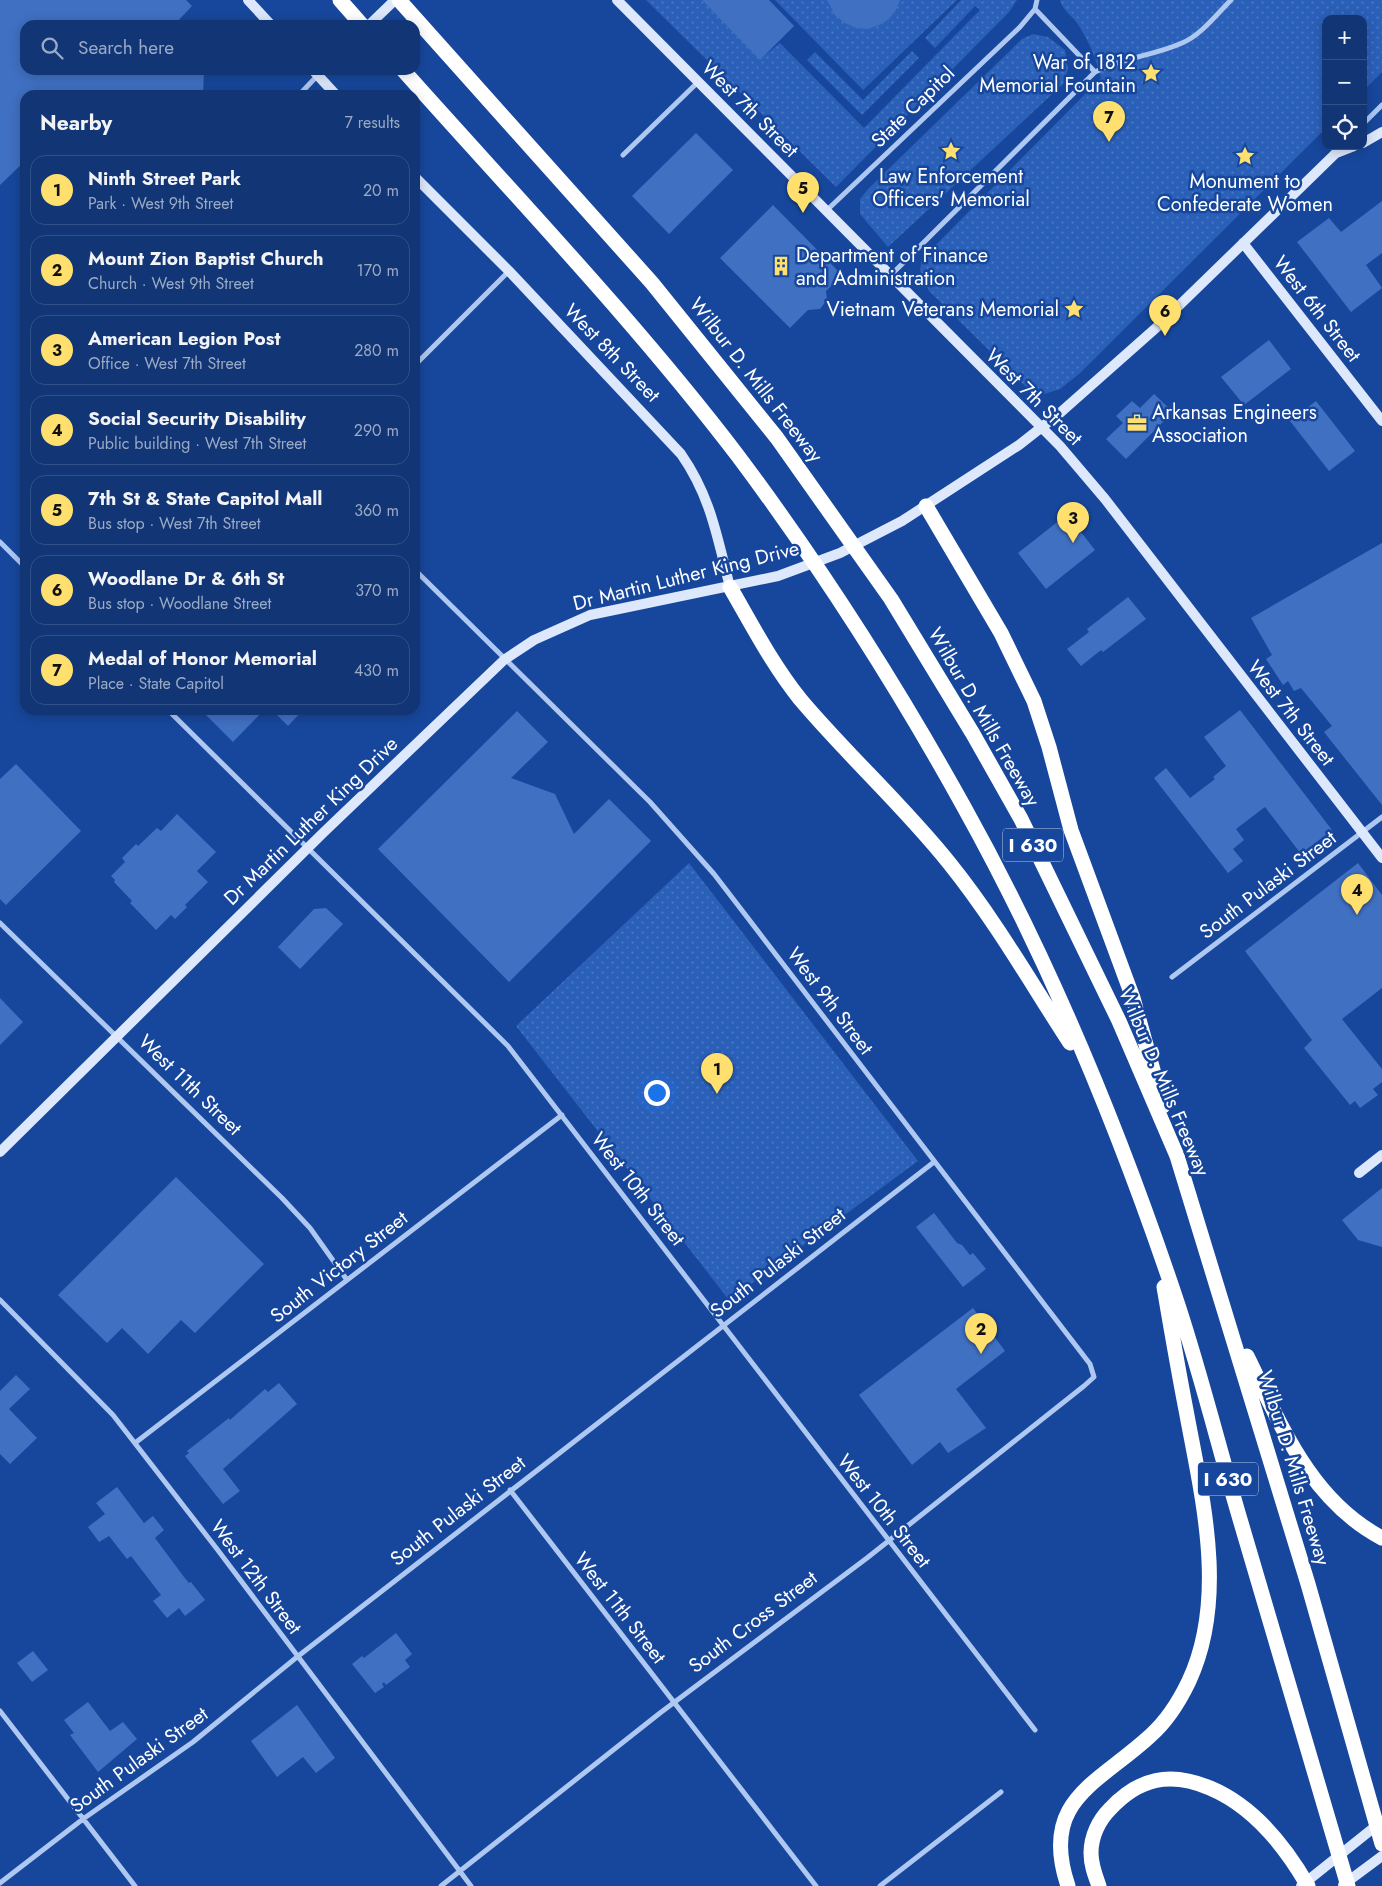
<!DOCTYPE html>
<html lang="en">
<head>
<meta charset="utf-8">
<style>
  :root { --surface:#113575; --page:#1e407d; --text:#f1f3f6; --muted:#9cabc5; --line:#305087; --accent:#ffe06f }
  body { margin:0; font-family:Jost,sans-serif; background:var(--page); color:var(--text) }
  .controls { position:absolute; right:15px; top:15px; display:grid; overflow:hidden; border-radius:10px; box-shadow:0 2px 12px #0003 }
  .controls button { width:45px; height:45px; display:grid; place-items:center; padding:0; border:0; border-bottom:1px solid var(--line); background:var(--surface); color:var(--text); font:25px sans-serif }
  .you { position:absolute; left:656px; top:1092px; width:18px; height:18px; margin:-12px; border:4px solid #fff; border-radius:50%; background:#1a73e8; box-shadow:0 0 0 8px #1a73e833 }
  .badge { display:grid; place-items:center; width:32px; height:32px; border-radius:50%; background:var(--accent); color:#111; font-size:16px; font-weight:700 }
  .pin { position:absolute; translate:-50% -41px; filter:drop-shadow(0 1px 2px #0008) }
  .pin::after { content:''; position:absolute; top:26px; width:18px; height:15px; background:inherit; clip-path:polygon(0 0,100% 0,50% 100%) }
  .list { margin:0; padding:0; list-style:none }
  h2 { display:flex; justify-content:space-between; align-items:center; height:65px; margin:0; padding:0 20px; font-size:21px }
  h2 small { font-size:16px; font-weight:400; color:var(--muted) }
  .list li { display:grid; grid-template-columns:32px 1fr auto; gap:15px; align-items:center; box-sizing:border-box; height:70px; margin:0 10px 10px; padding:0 10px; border:1px solid var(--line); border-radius:15px }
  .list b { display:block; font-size:19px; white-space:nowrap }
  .list p { margin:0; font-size:16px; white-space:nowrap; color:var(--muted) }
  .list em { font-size:16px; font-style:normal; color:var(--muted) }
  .icon { flex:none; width:28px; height:28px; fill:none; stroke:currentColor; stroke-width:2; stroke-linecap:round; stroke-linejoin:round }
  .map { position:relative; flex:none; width:1382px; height:1886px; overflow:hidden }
  .search { position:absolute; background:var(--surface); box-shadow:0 2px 12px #0003; left:20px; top:20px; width:400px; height:55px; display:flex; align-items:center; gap:12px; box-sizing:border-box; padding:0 18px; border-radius:15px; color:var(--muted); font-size:19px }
  .panel { position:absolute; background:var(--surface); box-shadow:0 2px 12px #0003; left:20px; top:90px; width:400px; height:625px; border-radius:15px }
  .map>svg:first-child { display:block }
  .park { fill:url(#park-dots) }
  .building { fill:#4070c2 }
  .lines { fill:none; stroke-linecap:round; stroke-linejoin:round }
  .street { stroke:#aec8f2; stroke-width:5 }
  .secondary { stroke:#dde8fc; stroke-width:10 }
  .highway { stroke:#fff; stroke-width:15 }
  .labels { text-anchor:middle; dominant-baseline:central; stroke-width:5; stroke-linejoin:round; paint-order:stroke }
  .shield { fill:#17479c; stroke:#b9c8e1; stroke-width:1 }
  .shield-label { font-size:19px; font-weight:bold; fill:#fff }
  .poi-label { font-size:20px; fill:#fff; stroke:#17479c; text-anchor:end }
  .street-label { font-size:20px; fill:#fff; stroke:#17479c }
</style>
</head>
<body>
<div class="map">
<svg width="1382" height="1886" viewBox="0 0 1382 1886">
  <defs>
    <pattern id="park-dots" width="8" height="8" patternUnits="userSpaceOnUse" patternTransform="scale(1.25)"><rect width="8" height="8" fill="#2b60b9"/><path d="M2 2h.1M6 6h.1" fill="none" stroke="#4b78c4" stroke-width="1.8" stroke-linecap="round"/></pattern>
  </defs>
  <rect width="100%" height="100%" fill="#17479c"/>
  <path class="park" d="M646,0H702L760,59L780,43L864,128L980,10L975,6L935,48L925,38L961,0H1017L1009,12L836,187Z
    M775,0H957L863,90Z
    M1060,0H1382V72L1363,91V19H1326V128L1079,374L1060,389L1041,395L1025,386L929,291L920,270L922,259L1101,78C1096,59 1090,43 1079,26C1074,17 1062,10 1060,0Z
    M1033,34L1048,37L1065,50L1068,69L1063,84L888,247L860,214V199L868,189L1022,39Z
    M912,51L919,58L862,115L807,60L815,52L863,100Z
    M689,863L918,1161L729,1300L516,1026Z"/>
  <path class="building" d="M0,0H186L192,6L174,25H25V70H204L203,95H25V161L0,185Z
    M702,0H769L794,26L760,60Z
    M827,0H900L896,10L889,19L879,25L868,29L856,28L845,23L835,15Z
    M696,133L733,170L669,234L632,196Z
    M1382,201V253L1366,265L1382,288L1351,312L1297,242L1329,218L1341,232Z
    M773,205L842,275L826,291L827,300L820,309L808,310L790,328L720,258Z
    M1269,340L1291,369L1244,405L1221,377Z
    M1154,394L1173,412L1126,459L1106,439L1123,423L1116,416L1132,401L1140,408Z
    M1316,401L1355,451L1329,471L1290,421Z
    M1070,512L1081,525L1077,527L1095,550L1046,589L1018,553Z
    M1382,543V805L1324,732L1332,726L1301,688L1294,691L1288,681L1283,685L1266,659L1272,655L1251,618Z
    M1128,597L1146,619L1103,652L1101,650L1081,666L1067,649L1089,632L1087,629Z
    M201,710H264L233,742Z
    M272,710H303L288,726Z
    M1240,710L1332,830L1301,854L1265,807L1236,829L1244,840L1233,849L1243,861L1228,873L1154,778L1166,768L1190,798L1215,779L1213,777L1226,766L1204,737Z
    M517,711L548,742L511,778L555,794L574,834L609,799L651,841L509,982L378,849Z
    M16,764L81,831L6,905L0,899V779Z
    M177,814L216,852L197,871L208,882L185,905L187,907L175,919L171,915L156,930L130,903L132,901L114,882L115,880L111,876L125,862L122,858L136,844L138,846L157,828L161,831Z
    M1358,863L1382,895V988L1342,1019L1382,1069V1082L1373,1089L1378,1095L1360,1108L1355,1101L1350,1105L1304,1048L1312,1040L1245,951Z
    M326,908L343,924L300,969L278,947L314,909Z
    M0,998L23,1022L0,1045Z
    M176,1177L264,1264L195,1333L181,1320L148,1354L122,1328L107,1343L58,1295Z
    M1382,1188V1247L1358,1240L1342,1220Z
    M934,1213L957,1243L962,1245L970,1255L973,1253L986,1269L963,1287L916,1227Z
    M973,1308L1005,1351L956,1389L986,1428L948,1453L940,1442L912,1465L859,1395Z
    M16,1375L30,1389L9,1409L37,1438L10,1464L0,1454V1391Z
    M279,1383L297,1404L223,1469L240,1491L223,1504L185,1456L189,1453L187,1451L229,1418L230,1420L265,1389L268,1392Z
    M117,1487L144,1523L153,1516L164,1530L155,1538L184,1577L189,1583L191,1582L205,1600L185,1616L179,1608L167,1618L153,1601L161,1595L131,1556L127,1559L109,1536L99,1542L88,1527L105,1514L96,1503Z
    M396,1633L412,1654L405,1660L410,1667L386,1685L384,1682L382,1684L384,1687L375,1693L352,1664L362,1656L364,1658Z
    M33,1651L48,1670L32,1682L17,1663Z
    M88,1702L110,1731L123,1722L137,1739L98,1772L70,1735L74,1733L64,1720Z
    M297,1705L335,1758L316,1773L303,1757L277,1777L251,1741Z"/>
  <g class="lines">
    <path class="street" d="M1035,9L1095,72
      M299,95L318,75
      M1363,124L1382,105
      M623,155L698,82
      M826,211L1020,27L1035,9L1037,0
      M890,276L1095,72C1124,57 1153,56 1182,43C1201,35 1216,15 1231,0
      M415,365L509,271
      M0,542L25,567
      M415,570L650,802L714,874L1090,1364L1094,1377L1084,1386L867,1558L660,1713L441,1886
      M168,710L508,1046L1035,1730
      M0,923L282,1198L310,1228L347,1280
      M1172,977L1382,817
      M0,1300L113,1415L217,1549L471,1886
      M135,1443L562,1115
      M510,1490L816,1886
      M0,1711L135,1886
      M0,1883L83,1819L193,1742L297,1657L934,1162
      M880,1886L1001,1792"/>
    <path class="secondary" d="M248,0L271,25
      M617,0L1060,446L1105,499L1382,858
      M369,25L395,0
      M313,70L336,95
      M1363,143L1382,132
      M415,177L509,271L681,454C711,497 717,537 730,587
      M1243,243L1382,421
      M0,1152L324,832L504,660L534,640L590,615L778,576L840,553L902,521L1019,445L1061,412L1157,327L1336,153L1354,146
      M1359,1173L1382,1155
      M1343,1885L1382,1856
      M1301,1886L1381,1822"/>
    <path class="highway" d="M340,0L362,25
      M399,0L652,283L777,438L891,599L973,734L1021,819L1119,1021L1177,1156L1308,1584L1382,1844
      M403,70C516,197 635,321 738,456C821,567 897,686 964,807C1052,965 1121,1134 1178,1305C1202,1378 1220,1452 1242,1526C1277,1646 1312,1766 1348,1886
      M926,506L1001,633L1034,701L1049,747L1071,830L1133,998L1163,1106
      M730,587C752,625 772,664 800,699C848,756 904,806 950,864C995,920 1031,983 1070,1043
      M1247,1356C1281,1425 1310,1500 1382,1538
      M1068,1886C1039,1800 1098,1784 1150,1736C1167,1721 1179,1702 1189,1681C1228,1597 1202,1497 1186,1410C1178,1369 1171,1328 1164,1287
      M1099,1886C1095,1875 1091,1865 1091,1853C1091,1836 1099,1820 1110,1809C1139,1778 1170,1771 1210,1788C1253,1806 1285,1846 1308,1886"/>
  </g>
  <defs>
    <symbol id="sight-bare" viewBox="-9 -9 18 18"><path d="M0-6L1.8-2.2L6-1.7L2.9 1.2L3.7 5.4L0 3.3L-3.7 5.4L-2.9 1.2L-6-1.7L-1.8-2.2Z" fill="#ffe06f" stroke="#17479c" stroke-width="2.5" paint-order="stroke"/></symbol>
    <symbol id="building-bare" viewBox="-9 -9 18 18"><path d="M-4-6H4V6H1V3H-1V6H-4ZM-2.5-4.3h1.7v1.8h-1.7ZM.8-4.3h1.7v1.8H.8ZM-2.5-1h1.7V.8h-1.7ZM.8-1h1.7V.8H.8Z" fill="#ffe06f" stroke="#17479c" stroke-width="2.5" paint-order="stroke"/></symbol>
    <symbol id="office-bare" viewBox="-9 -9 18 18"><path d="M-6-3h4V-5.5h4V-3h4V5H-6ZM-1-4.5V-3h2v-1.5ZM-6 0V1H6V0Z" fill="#ffe06f" stroke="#17479c" stroke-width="2.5" paint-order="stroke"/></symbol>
  </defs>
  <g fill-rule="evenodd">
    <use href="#sight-bare" x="1137" y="59" width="28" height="28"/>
    <use href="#sight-bare" x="937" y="137" width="28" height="28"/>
    <use href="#sight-bare" x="1231" y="142" width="28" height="28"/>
    <use href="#building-bare" x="767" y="252" width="28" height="28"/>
    <use href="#sight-bare" x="1060" y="295" width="28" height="28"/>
    <use href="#office-bare" x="1123" y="409" width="28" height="28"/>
  </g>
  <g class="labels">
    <g class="shield">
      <rect x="1003" y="828.5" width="60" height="33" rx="4"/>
      <rect x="1198" y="1462.5" width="60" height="33" rx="4"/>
    </g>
    <g class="shield-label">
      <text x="1033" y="845">I 630</text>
      <text x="1228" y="1479">I 630</text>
    </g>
    <g class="poi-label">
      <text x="1136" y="62">War of 1812<tspan x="1136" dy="23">Memorial Fountain</tspan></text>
      <text x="951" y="176" text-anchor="middle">Law Enforcement<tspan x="951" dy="23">Officers' Memorial</tspan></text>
      <text x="1245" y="181" text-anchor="middle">Monument to<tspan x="1245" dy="23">Confederate Women</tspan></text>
      <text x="796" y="255" text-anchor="start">Department of Finance<tspan x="796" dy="23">and Administration</tspan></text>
      <text x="1059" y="309">Vietnam Veterans Memorial</text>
      <text x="1152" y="412" text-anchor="start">Arkansas Engineers<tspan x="1152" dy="23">Association</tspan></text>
    </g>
    <g class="street-label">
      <text transform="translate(913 107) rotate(-44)">State Capitol</text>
      <text transform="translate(750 109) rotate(45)">West 7th Street</text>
      <text transform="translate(1317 309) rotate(52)">West 6th Street</text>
      <text transform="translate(612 353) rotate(46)">West 8th Street</text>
      <text transform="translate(756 380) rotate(52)">Wilbur D. Mills Freeway</text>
      <text transform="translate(1034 397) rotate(45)">West 7th Street</text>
      <text transform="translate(686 576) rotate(-14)">Dr Martin Luther King Drive</text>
      <text transform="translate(1291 713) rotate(52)">West 7th Street</text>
      <text transform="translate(984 717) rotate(60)">Wilbur D. Mills Freeway</text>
      <text transform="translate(311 821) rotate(-44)">Dr Martin Luther King Drive</text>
      <text transform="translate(1268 885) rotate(-37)">South Pulaski Street</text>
      <text transform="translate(830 1001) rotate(53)">West 9th Street</text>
      <text transform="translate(1164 1082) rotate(67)">Wilbur D. Mills Freeway</text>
      <text transform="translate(190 1085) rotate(44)">West 11th Street</text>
      <text transform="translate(638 1189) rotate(52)">West 10th Street</text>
      <text transform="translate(778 1263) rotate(-38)">South Pulaski Street</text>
      <text transform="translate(339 1267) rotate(-38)">South Victory Street</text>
      <text transform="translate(1294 1468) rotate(73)">Wilbur D. Mills Freeway</text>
      <text transform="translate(458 1511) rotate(-38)">South Pulaski Street</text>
      <text transform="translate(884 1511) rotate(52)">West 10th Street</text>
      <text transform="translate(256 1577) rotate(53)">West 12th Street</text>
      <text transform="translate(620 1608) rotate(52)">West 11th Street</text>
      <text transform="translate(753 1622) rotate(-37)">South Cross Street</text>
      <text transform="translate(139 1760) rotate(-36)">South Pulaski Street</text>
    </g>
  </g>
</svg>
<div class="controls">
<button>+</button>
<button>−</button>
<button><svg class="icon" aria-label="locate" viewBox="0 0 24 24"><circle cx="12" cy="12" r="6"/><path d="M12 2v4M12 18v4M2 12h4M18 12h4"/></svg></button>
</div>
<div class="you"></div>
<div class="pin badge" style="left:717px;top:1094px">1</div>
<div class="pin badge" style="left:981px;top:1354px">2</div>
<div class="pin badge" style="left:1073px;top:543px">3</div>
<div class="pin badge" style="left:1357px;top:915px">4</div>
<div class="pin badge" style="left:803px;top:213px">5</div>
<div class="pin badge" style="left:1165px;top:336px">6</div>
<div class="pin badge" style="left:1109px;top:142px">7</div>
<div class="search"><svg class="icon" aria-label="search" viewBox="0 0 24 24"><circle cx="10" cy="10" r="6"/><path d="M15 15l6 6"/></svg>Search here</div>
<section class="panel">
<h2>Nearby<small>7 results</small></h2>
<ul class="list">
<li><span class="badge">1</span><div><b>Ninth Street Park</b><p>Park · West 9th Street</p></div><em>20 m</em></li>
<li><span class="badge">2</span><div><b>Mount Zion Baptist Church</b><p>Church · West 9th Street</p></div><em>170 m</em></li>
<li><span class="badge">3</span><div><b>American Legion Post</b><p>Office · West 7th Street</p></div><em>280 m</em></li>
<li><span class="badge">4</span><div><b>Social Security Disability</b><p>Public building · West 7th Street</p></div><em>290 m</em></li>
<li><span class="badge">5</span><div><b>7th St &amp; State Capitol Mall</b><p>Bus stop · West 7th Street</p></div><em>360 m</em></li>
<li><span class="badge">6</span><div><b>Woodlane Dr &amp; 6th St</b><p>Bus stop · Woodlane Street</p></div><em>370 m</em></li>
<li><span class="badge">7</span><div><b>Medal of Honor Memorial</b><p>Place · State Capitol</p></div><em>430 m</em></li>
</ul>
</section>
</div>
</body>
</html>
